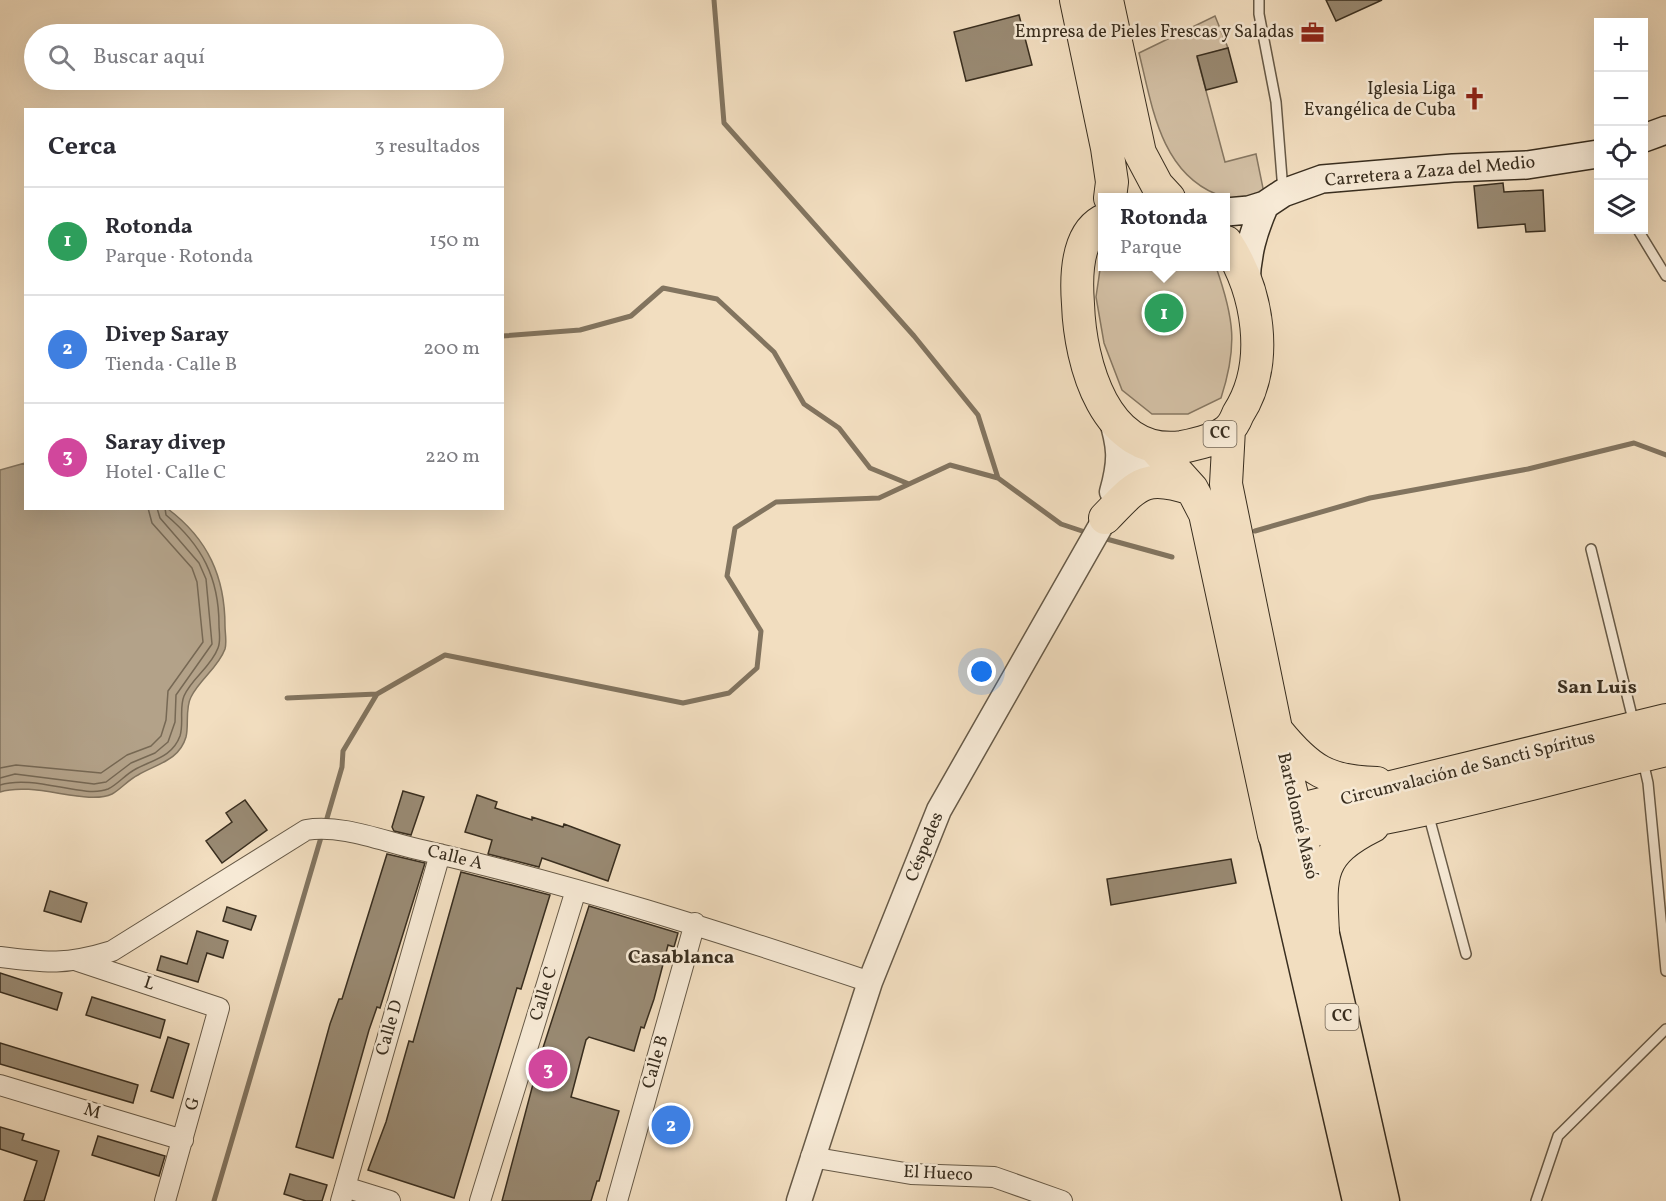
<!DOCTYPE html>
<html lang="es">
<head>
<meta charset="utf-8">
<style>
  :root { --surface:#fff; --page:#f2f2f3; --text:#2b2b33; --muted:#7c7c81; --line:#e1e1e2; --accent:#8f2418 }
  body { margin:0; font-family:Vollkorn,serif; background:var(--page); color:var(--text) }
  .controls { position:absolute; right:18px; top:18px; display:grid; overflow:hidden; border-radius:0px; box-shadow:0 6px 24px #0002 }
  .controls button { width:54px; height:54px; display:grid; place-items:center; padding:0; border:0; border-bottom:2px solid var(--line); background:var(--surface); color:var(--text); font:30px sans-serif }
  .you { position:absolute; left:982px; top:672px; width:21px; height:21px; margin:-15px; border:4px solid #fff; border-radius:50%; background:#1a73e8; box-shadow:0 0 0 9px #1a73e833 }
  .badge { display:grid; place-items:center; width:39px; height:39px; border-radius:50%; background:var(--accent); color:#fff; font-size:20px; font-weight:700 }
  .pin { position:absolute; translate:-50% -50%; border:3px solid #fff; box-shadow:0 2px 6px #0006 }
  .popup { position:absolute; left:1098px; top:193px; width:132px; height:78px; box-sizing:border-box; display:grid; place-content:center; border-radius:0px; background:var(--surface); filter:drop-shadow(0 2px 4px #0005); font-size:20px; white-space:nowrap; color:var(--muted) }
  .popup b { font-size:22px; color:var(--text) }
  .popup::after { content:''; position:absolute; left:50%; top:100%; margin-left:-12px; border:12px solid transparent; border-top-color:var(--surface) }
  .list { margin:0; padding:0; list-style:none }
  h2 { display:flex; justify-content:space-between; align-items:center; height:78px; margin:0; padding:0 24px; font-size:26px }
  h2 small { font-size:20px; font-weight:400; color:var(--muted) }
  .list li { display:grid; grid-template-columns:39px 1fr auto; gap:18px; align-items:center; box-sizing:border-box; height:108px; padding:0 24px; border-top:2px solid var(--line) }
  .list b { display:block; font-size:22px; white-space:nowrap }
  .list p { margin:0; font-size:20px; white-space:nowrap; color:var(--muted) }
  .list em { font-size:20px; font-style:normal; color:var(--muted) }
  .icon { flex:none; width:33px; height:33px; fill:none; stroke:currentColor; stroke-width:2; stroke-linecap:round; stroke-linejoin:round }
  .map { position:relative; flex:none; width:1666px; height:1201px; overflow:hidden }
  .search { position:absolute; background:var(--surface); box-shadow:0 6px 24px #0002; left:24px; top:24px; width:480px; height:66px; display:flex; align-items:center; gap:15px; box-sizing:border-box; padding:0 21px; border-radius:33px; color:var(--muted); font-size:22px }
  .panel { position:absolute; background:var(--surface); box-shadow:0 6px 24px #0002; left:24px; top:108px; width:480px; height:402px; border-radius:0px }
  .map>svg:first-child { display:block }
  .green { fill:#d3c0a5; stroke:#867762; stroke-width:1.5 }
  .water { fill:#b3a289; stroke:#82745f; stroke-width:1.5 }
  .lines { fill:none; stroke-linecap:round; stroke-linejoin:round }
  .shore { stroke:#766854; stroke-width:1.5 }
  .stream { stroke:#82745f; stroke-width:5 }
  .building { fill:#998a73; stroke:#392e1f; stroke-width:1.5 }
  .service-casing { stroke:#675a47; stroke-width:12 }
  .minor-casing { stroke:#675a47; stroke-width:22 }
  .tertiary-casing { stroke:#675a47; stroke-width:27 }
  .secondary-casing { stroke:#392e1f; stroke-width:30 }
  .primary-casing { stroke:#392e1f; stroke-width:33 }
  .trunk-casing { stroke:#392e1f; stroke-width:34 }
  .service { stroke:#f7ead6; stroke-width:9 }
  .minor { stroke:#f7ead6; stroke-width:20 }
  .tertiary { stroke:#f7ead6; stroke-width:24 }
  .secondary { stroke:#f7ead6; stroke-width:27 }
  .primary { stroke:#f2dec0; stroke-width:30 }
  .trunk { stroke:#f2dec0; stroke-width:32 }
  .labels { text-anchor:middle; dominant-baseline:central; stroke-width:5; stroke-linejoin:round; paint-order:stroke }
  .shield { fill:#f7ead6; stroke:#726656; stroke-width:1.5 }
  .shield-label { font-size:16px; font-weight:bold; fill:#392e1f }
  .poi-label { font-size:18px; fill:#392e1f; stroke:#f7ead6; text-anchor:end }
  .street-label { font-size:18px; fill:#392e1f; stroke:#f7ead6 }
  .neighbourhood-label { font-size:20px; font-weight:bold; fill:#392e1f; stroke:#f7ead6 }
</style>
</head>
<body>
<div class="map">
<svg width="1666" height="1201" viewBox="0 0 1666 1201">
  <rect width="100%" height="100%" fill="#f2dec0"/>
  <filter id="stains"><feTurbulence type="fractalNoise" baseFrequency=".00333" numOctaves="4"/><feColorMatrix values="0 0 0 0 .2 0 0 0 0 .09 0 0 0 0 .02 0 0 0 .5 -.17"/></filter>
  <radialGradient id="worn" r=".72"><stop offset=".6" stop-color="#630" stop-opacity="0"/><stop offset="1" stop-color="#630" stop-opacity=".3"/></radialGradient>
  <path class="green" d="M1215,16L1228,48L1197,57L1225,162L1256,154L1264,193C1246,202 1234,201 1216,194C1160,171 1152,105 1139,53Z
    M1102,256V266L1216,267C1234,318 1238,346 1221,398L1188,414H1152L1122,390L1104,343L1096,297Z"/>
  <path class="water" d="M25,463L26,508L168,509C208,539 225,577 225,626C225,633 227,642 225,649C218,668 200,679 191,697C185,708 189,725 186,737C179,761 156,764 138,775C128,780 121,789 112,794C87,806 34,781 0,792V470Z"/>
  <g class="lines">
    <path class="shore" d="M0,768L16,765L101,773L127,755L151,746L161,736L166,720L168,691L203,642L197,582L192,568L152,523L148,508
      M0,778L15,774L94,784L106,782L131,763L155,753L168,742L175,722L176,695L212,644L206,579L199,563L160,518L157,508
      M0,785C35,774 83,799 108,789C117,785 125,775 134,770C151,760 172,758 180,736C184,723 179,708 184,696C192,678 211,667 218,648C221,641 219,632 219,625C219,578 202,545 166,515L165,508"/>
    <path class="stream" d="M714,0L724,123L914,336L978,415L998,478
      M502,336L580,330L631,316L663,288L717,299L774,352L804,404L839,428L870,468L909,484
      M1255,531L1370,498L1528,469L1634,443L1666,455
      M1103,538L1172,557
      M287,698L377,694L445,655L683,703L729,693L757,668L761,631L727,576L735,528L776,502L879,498L950,465L998,478L1061,524L1088,533
      M325,825L342,767L343,751L377,694
      M214,1201L322,834"/>
  </g>
  <path class="building" d="M1326,0H1382L1336,21Z
    M1019,15L1032,65L966,81L954,32Z
    M1228,48L1237,82L1206,90L1197,56Z
    M1503,183L1504,192L1543,190L1545,231L1526,232L1525,224L1478,228L1474,186Z
    M403,791L424,797L411,835L394,831L392,827Z
    M477,795L497,802L495,808L532,820V817L563,827L564,824L620,845L608,881L542,858L539,867L488,854L492,840L465,832Z
    M245,800L267,830L222,863L206,841L232,822L226,813Z
    M387,854L425,863L380,1008L377,1007L369,1030L333,1158L296,1147L330,1024L339,999H342Z
    M1231,859L1236,883L1111,905L1107,879Z
    M461,872L550,895L521,989L517,988L454,1198L368,1170L386,1122L409,1041L413,1042Z
    M50,891L87,903L81,922L44,911Z
    M589,906L678,933L674,947L668,945L654,999L644,1028L641,1027L634,1051L589,1037L586,1040L571,1097L619,1111L599,1181H597L591,1201H502L541,1054Z
    M227,907L256,916L251,930L223,921Z
    M197,931L228,941L223,958L207,953L198,982L157,970L161,956L187,964Z
    M0,973L62,993L57,1010L0,992Z
    M92,997L165,1020L160,1038L86,1015Z
    M168,1037L189,1044L173,1098L151,1091Z
    M0,1043L138,1085L133,1103L0,1064Z
    M0,1127L24,1134L22,1140L59,1151L44,1201H24L37,1161L0,1149Z
    M98,1136L165,1156L159,1176L92,1155Z
    M290,1174L327,1185L322,1201H306L284,1194Z"/>
  <g class="lines">
    <defs>
      <path id="service" d="M1259,0V14L1276,102L1283,191
        M1638,230L1666,276
        M1591,549L1634,724
        M1643,761L1648,783L1666,971
        M1428,813L1466,954
        M1536,1201L1558,1136L1666,1029"/>
      <path id="minor" d="M0,957C46,963 67,965 112,951L306,830C341,824 382,841 417,849C571,884 721,932 870,982
        M78,961L219,1008L165,1201
        M0,1085L183,1140
        M811,1157L911,1174L994,1177L1062,1201
        M345,1187L390,1201
        M341,1201L440,854
        M480,1201L576,890
        M617,1201L695,923"/>
      <path id="tertiary" d="M1110,415C1120,447 1121,460 1112,492
        M799,1201L870,982L939,810L1136,464L1153,447"/>
      <path id="secondary" d="M1644,138L1666,130
        M1226,212L1249,210L1265,205L1283,193L1322,179L1453,168L1527,165L1598,154
        M1246,284C1247,254 1253,232 1265,205"/>
      <path id="primary" d="M1301,832L1384,1201
        M1274,835L1358,1201"/>
      <path id="trunk" d="M1076,0L1107,148L1112,182L1110,198
        M1107,0L1140,153L1157,185L1169,198
        M1102,221C1076,236 1076,278 1078,304C1080,363 1105,458 1182,447C1197,444 1216,440 1228,430C1233,426 1236,419 1238,414C1271,363 1258,290 1226,242
        M1229,429L1226,484L1276,729L1301,832
        M1155,448L1192,489L1205,514L1274,835C1407,821 1537,781 1666,750
        M1105,518C1138,484 1144,473 1192,489
        M1278,732C1309,770 1328,782 1377,783
        M1279,822L1313,806L1666,720
        M1323,933C1320,876 1317,854 1373,826"/>
    </defs>
    <use href="#service" class="service-casing"/>
    <use href="#minor" class="minor-casing"/>
    <use href="#tertiary" class="tertiary-casing"/>
    <use href="#secondary" class="secondary-casing"/>
    <use href="#primary" class="primary-casing"/>
    <use href="#trunk" class="trunk-casing"/>
    <use href="#service" class="service"/>
    <use href="#minor" class="minor"/>
    <use href="#tertiary" class="tertiary"/>
    <use href="#secondary" class="secondary"/>
    <use href="#primary" class="primary"/>
    <use href="#trunk" class="trunk"/>
  </g>
  <defs>
    <symbol id="office-bare" viewBox="-9 -9 18 18"><path d="M-6-3h4V-5.5h4V-3h4V5H-6ZM-1-4.5V-3h2v-1.5ZM-6 0V1H6V0Z" fill="#8f2418" stroke="#f7ead6" stroke-width="2.5" paint-order="stroke"/></symbol>
    <symbol id="church-bare" viewBox="-9 -9 18 18"><path d="M-1.2-6h2.4v3.5h3.3v2.4h-3.3V6h-2.4V-.1h-3.3v-2.4h3.3Z" fill="#8f2418" stroke="#f7ead6" stroke-width="2.5" paint-order="stroke"/></symbol>
  </defs>
  <g fill-rule="evenodd">
    <use href="#office-bare" x="1296" y="16" width="33" height="33"/>
    <use href="#church-bare" x="1458" y="82" width="33" height="33"/>
  </g>
  <g class="labels">
    <g class="shield">
      <rect x="1203.5" y="421" width="33" height="26" rx="4.5"/>
      <rect x="1325.5" y="1004" width="33" height="26" rx="4.5"/>
    </g>
    <g class="shield-label">
      <text x="1220" y="434">CC</text>
      <text x="1342" y="1017">CC</text>
    </g>
    <g class="poi-label">
      <text x="1294" y="32">Empresa de Pieles Frescas y Saladas</text>
      <text x="1456" y="89">Iglesia Liga<tspan x="1456" dy="21">Evangélica de Cuba</tspan></text>
    </g>
    <g class="street-label">
      <text transform="translate(1430 172) rotate(-5)">Carretera a Zaza del Medio</text>
      <text transform="translate(1468 769) rotate(-14)">Circunvalación de Sancti Spíritus</text>
      <text transform="translate(1297 816) rotate(77)">Bartolomé Masó</text>
      <text transform="translate(925 847) rotate(-68)">Céspedes</text>
      <text transform="translate(455 858) rotate(14)">Calle A</text>
      <text transform="translate(149 984) rotate(18)">L</text>
      <text transform="translate(544 994) rotate(-73)">Calle C</text>
      <text transform="translate(390 1028) rotate(-74)">Calle D</text>
      <text transform="translate(656 1062) rotate(-74)">Calle B</text>
      <text transform="translate(193 1104) rotate(-75)">G</text>
      <text transform="translate(92 1112) rotate(17)">M</text>
      <text transform="translate(938 1174) rotate(3)">El Hueco</text>
    </g>
    <g class="neighbourhood-label">
      <text x="1597" y="688">San Luis</text>
      <text x="681" y="958">Casablanca</text>
    </g>
  </g>
  <rect width="100%" height="100%" filter="url(#stains)"/>
  <rect width="100%" height="100%" fill="url(#worn)"/>
</svg>
<div class="controls">
<button>+</button>
<button>−</button>
<button><svg class="icon" aria-label="locate" viewBox="0 0 24 24"><circle cx="12" cy="12" r="6"/><path d="M12 2v4M12 18v4M2 12h4M18 12h4"/></svg></button>
<button><svg class="icon" aria-label="layers" viewBox="0 0 24 24"><path d="M12 4l9 5-9 5-9-5zM3 14l9 5 9-5"/></svg></button>
</div>
<div class="you"></div>
<div class="pin badge" style="left:1164px;top:313px;background:#2e9e5b">1</div>
<div class="popup"><b>Rotonda</b>Parque</div>
<div class="pin badge" style="left:671px;top:1125px;background:#3f7fe0">2</div>
<div class="pin badge" style="left:548px;top:1069px;background:#d1479c">3</div>
<div class="search"><svg class="icon" aria-label="search" viewBox="0 0 24 24"><circle cx="10" cy="10" r="6"/><path d="M15 15l6 6"/></svg>Buscar aquí</div>
<section class="panel">
<h2>Cerca<small>3 resultados</small></h2>
<ul class="list">
<li><span class="badge" style="background:#2e9e5b">1</span><div><b>Rotonda</b><p>Parque · Rotonda</p></div><em>150 m</em></li>
<li><span class="badge" style="background:#3f7fe0">2</span><div><b>Divep Saray</b><p>Tienda · Calle B</p></div><em>200 m</em></li>
<li><span class="badge" style="background:#d1479c">3</span><div><b>Saray divep</b><p>Hotel · Calle C</p></div><em>220 m</em></li>
</ul>
</section>
</div>
</body>
</html>
